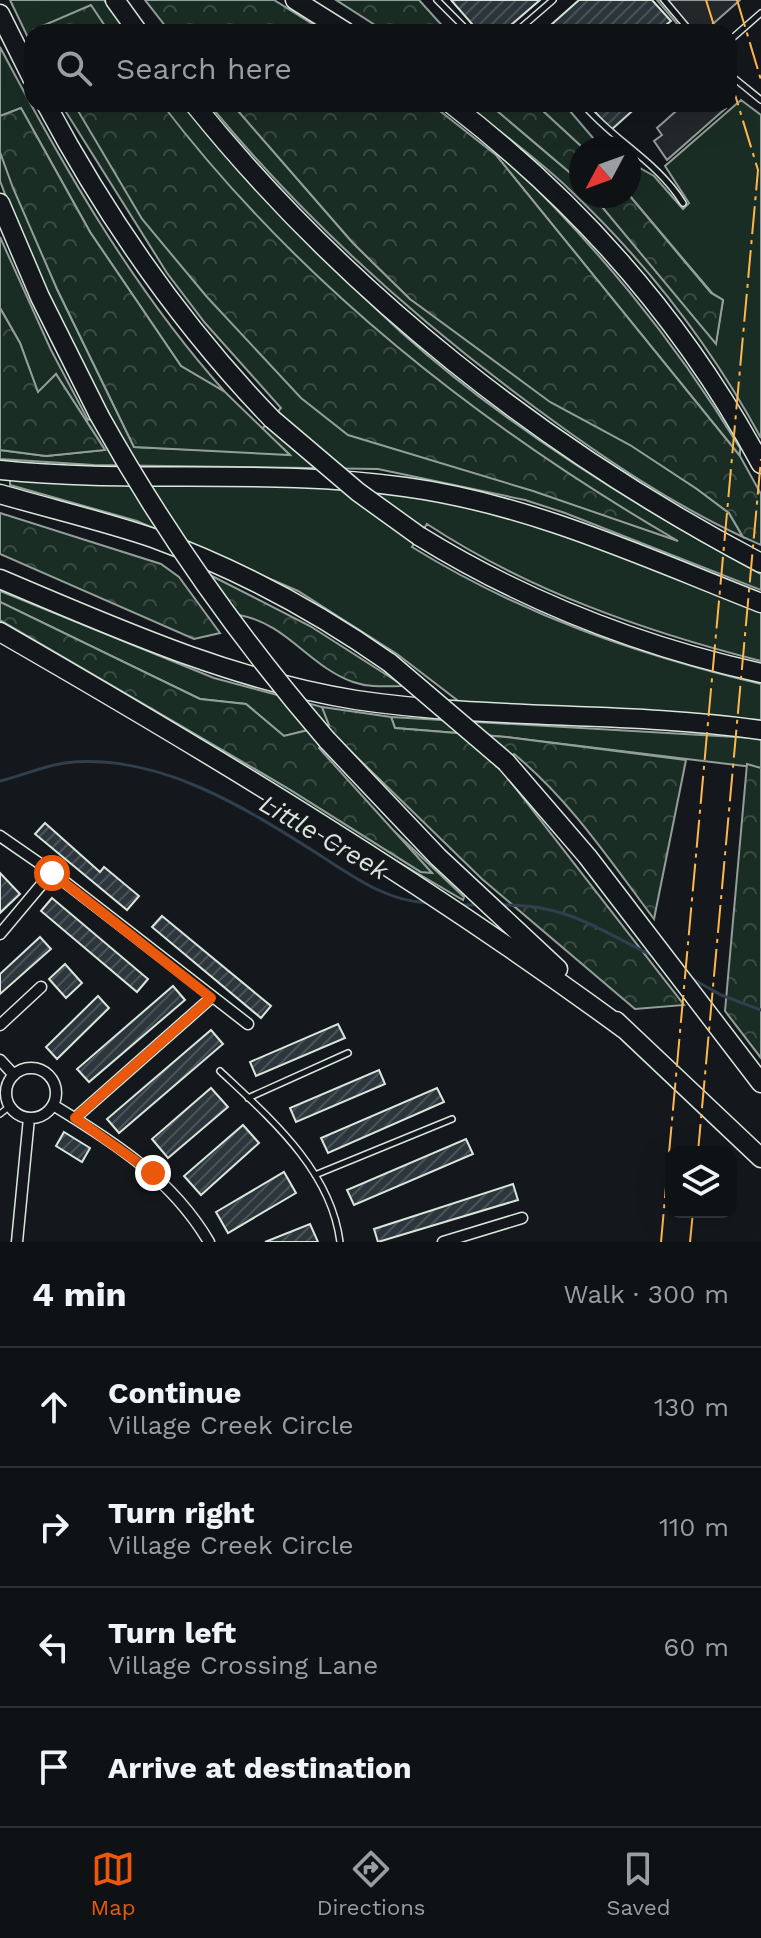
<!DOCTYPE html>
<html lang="en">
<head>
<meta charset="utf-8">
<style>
  :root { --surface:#0f1215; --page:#1d2022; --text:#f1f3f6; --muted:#9b9ea0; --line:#2f3234; --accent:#ea580c }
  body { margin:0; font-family:"Work Sans",sans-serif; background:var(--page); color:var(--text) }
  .controls { position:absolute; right:24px; bottom:24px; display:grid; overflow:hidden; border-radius:16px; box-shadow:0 8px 32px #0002 }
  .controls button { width:72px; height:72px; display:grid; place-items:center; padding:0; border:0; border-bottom:2px solid var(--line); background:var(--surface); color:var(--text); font:40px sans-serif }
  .compass { position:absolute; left:569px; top:136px; width:72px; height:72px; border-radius:50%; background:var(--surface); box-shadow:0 8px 32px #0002; rotate:229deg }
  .stop { position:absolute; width:24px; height:24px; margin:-18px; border:6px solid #ea580c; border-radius:50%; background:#fff }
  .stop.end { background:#ea580c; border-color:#fff; box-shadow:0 2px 8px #0008 }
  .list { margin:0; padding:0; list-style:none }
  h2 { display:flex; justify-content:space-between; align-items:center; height:104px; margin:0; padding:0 32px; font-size:34px }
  h2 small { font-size:26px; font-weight:400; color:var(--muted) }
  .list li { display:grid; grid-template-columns:52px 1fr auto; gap:24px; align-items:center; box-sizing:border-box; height:120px; padding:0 32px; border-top:2px solid var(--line) }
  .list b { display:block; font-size:30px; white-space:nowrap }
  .list p { margin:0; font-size:26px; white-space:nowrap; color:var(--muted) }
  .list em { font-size:26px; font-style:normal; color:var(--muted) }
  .icon { flex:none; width:44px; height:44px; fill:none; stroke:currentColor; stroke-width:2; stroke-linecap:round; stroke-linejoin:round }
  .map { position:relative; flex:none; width:761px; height:1242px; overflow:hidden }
  .search { position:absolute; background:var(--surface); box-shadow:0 8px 32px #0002; left:24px; right:24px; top:24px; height:88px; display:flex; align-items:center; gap:20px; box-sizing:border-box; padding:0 28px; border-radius:24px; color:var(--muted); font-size:30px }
  .sheet { height:584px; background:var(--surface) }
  nav { display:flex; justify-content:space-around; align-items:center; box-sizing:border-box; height:112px; border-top:2px solid var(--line); background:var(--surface); font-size:22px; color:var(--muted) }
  nav a { display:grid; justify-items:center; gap:4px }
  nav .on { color:var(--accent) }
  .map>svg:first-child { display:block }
  .green { fill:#1a2d24; stroke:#939e99; stroke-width:2 }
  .forest { fill:url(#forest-crowns); stroke:#939e99; stroke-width:2 }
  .parking { fill:#24282b; stroke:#939e99; stroke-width:2 }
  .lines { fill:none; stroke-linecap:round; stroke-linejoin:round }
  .stream { stroke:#2f3f4d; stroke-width:3 }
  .building { fill:url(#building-hatch); stroke:#d8e6dc; stroke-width:2 }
  .service-casing { stroke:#d8e6dc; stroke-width:8 }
  .minor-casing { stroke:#d8e6dc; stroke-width:13 }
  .motorway-casing { stroke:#d8e6dc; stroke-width:21 }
  .service { stroke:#14181c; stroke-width:5 }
  .minor { stroke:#14181c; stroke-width:10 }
  .motorway { stroke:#14181c; stroke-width:18 }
  .motorway-bridge-casing { stroke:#d8e6dc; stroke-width:21; stroke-linecap:butt }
  .motorway-bridge { stroke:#14181c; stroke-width:18 }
  .power { stroke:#ffb74d; stroke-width:2; stroke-dasharray:28 6 4 6; stroke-linecap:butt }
  .route { stroke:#ea580c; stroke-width:10 }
  .labels { text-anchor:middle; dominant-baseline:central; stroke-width:6; stroke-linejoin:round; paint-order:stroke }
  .water-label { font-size:26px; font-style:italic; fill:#d8e6dc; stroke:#14181c }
</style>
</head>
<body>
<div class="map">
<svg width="761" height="1242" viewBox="0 0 761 1242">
  <defs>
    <pattern id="forest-crowns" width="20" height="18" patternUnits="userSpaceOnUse" patternTransform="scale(2)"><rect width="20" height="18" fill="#1a2d24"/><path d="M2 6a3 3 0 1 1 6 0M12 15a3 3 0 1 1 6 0" fill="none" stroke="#3b4b43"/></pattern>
    <pattern id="building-hatch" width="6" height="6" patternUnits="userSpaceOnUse" patternTransform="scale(2)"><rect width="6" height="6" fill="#2c363c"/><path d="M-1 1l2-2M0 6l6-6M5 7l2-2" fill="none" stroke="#4a5358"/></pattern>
  </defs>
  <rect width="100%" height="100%" fill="#14181c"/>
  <path class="green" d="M10,0H104L128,32H32V46Z
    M0,47C64,168 133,289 225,392L181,366L90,232L21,108L0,116Z
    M741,100L761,115V438C711,346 646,262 570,190C538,159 500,132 465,104H489L581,182V196H593L716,342L723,300L712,293L629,195V162L654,176L683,209L689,203L665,166Z
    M61,104H184C250,185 325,263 402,333C504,425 640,509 761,574V590L565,513L525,500L378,469L94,465L0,459V450L46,456L105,450L56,374L38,393L20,343L0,308V237L51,350L88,420L106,411L26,249L0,181V152L57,289L134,447L289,454L262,429L281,408L205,323L167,273Z
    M209,104H232L353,243L410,299L697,489L729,513L743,537C670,503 602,457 537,409C416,320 304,220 209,104Z
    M542,104H564L593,138L608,148H583L544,112Z
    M499,152C595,244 671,335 740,448V456L496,155Z
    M10,479C163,482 319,475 470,506C570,527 666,573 761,612V661C644,631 529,591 427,524L412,547C522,615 636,654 761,684V720L461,703L397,654L298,591L137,521L10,485Z
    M0,591L214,678L322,707L329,725L284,736L246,704L200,699L0,602Z
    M0,620L289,789L421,872H431L394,831L464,897L463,900L0,628Z
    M391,717L753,738L761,739V768L506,737L395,728Z"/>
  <path class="forest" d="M145,0H274L325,32H170Z
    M336,0H419L448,32H386Z
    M91,5L109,32L33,30Z
    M74,104H162C300,285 482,427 678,541L533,491L348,435L301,398L207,297L142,219Z
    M232,104H431L496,155L740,456L761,494V545L743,537L729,513L697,489L630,445L550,402L410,299L353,243Z
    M489,104H542L544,112L583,148L581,182Z
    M21,108L90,232L181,366L225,392L290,455L134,447L57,289L13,188L0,152V116Z
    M629,195L711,293L723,300L716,344L593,196Z
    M0,308L20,343L38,392L56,374L105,450L46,456L0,450Z
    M0,513L161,564L179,577L220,633L194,639L0,554Z
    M210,575L310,626L404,686C387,686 370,688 353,682C310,667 286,623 239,615Z
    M0,602L200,699L246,704L284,736L329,725L322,707L391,717L395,728L506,737L686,760L654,919C611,862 570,800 514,754L500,768L684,1005L635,1009L482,879L334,735L319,748L432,873L421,872L289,789L0,620Z
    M747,764L761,768V1058L725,1011Z"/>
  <path class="parking" d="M657,0H740L706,30L698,25L702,32H684Z
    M684,104H723L726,108L667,160L654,141L662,135L657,128Z"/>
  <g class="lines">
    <path class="stream" d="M0,781C21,776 43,766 65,763C157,752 244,807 318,854C353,876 385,901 428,903
      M459,905H479
      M499,905C566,903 599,930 655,957
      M689,977L721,995L761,1010"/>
  </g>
  <path class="building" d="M451,0H540L503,32H479Z
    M579,0H652L671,21L666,25L672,32H543Z
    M588,104H640L611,130Z
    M45,823L100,872L104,867L139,896L127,910L35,834Z
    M0,873L20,894L0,913Z
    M52,898L148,979L137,992L41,911Z
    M162,916L271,1006L261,1018L152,927Z
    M40,937L51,949L0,994V974Z
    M65,964L82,983L66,998L49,979Z
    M173,986L185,1000L89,1082L77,1069Z
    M98,996L109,1008L57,1059L46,1047Z
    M338,1024L345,1038L256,1076L250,1062Z
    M211,1030L223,1044L119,1133L107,1119Z
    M379,1070L385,1084L296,1122L290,1108Z
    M211,1088L228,1107L168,1158L152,1139Z
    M437,1088L444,1102L328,1153L321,1138Z
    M243,1125L259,1143L201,1195L184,1176Z
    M64,1132L90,1148L82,1162L56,1146Z
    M466,1139L473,1154L354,1205L347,1190Z
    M284,1172L296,1193L228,1233L216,1212Z
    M513,1184L518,1200L378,1242L374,1229Z
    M310,1224L318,1242H265Z"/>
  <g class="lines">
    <defs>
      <path id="service" d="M437,0L469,32
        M664,0L691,32
        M516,32L553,0
        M729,41L761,13
        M729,74L761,100
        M583,104C614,141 657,161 683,203
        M220,1071C270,1118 331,1170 340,1242
        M248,1098L348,1053
        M0,1114L10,1106
        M315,1175L452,1119"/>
      <path id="minor" d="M0,836L52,872L248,1024
        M0,934L52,872
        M0,1025L41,987
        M0,1060L14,1075
        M6 1093a25 25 0 1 1 50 0a25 25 0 1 1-50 0Z
        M53,1105C114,1142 172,1179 209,1242
        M75,1118L211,998
        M17,1242L29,1118
        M443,1242L522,1218"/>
      <path id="motorway" d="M115,0L138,32
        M295,0L346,32
        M0,14L32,78
        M46,104C107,218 182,326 272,419
        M194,104C347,294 546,450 761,563
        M451,104C580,203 684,321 761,464
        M0,203L40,297L99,415
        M0,470C135,484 270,468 405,487C530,504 644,557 761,603
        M0,494C51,509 103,521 153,538C238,569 316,611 390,663
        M419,536C526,602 639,646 761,673
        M0,579C116,628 231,680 356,700C490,720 627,711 761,730
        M0,632C214,755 425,883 624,1029
        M327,740L438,857L558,969
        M506,762L587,856L761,1083
        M616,1021L761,1158"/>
    </defs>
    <use href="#service" class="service-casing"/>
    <use href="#minor" class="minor-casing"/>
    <use href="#motorway" class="motorway-casing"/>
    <use href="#service" class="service"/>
    <use href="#minor" class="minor"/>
    <use href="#motorway" class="motorway"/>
    <defs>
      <path id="motorway-bridge" d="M99,415C164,532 240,639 327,740
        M272,419L358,492L419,536
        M390,663L506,762"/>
    </defs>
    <use href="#motorway-bridge" class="motorway-bridge-casing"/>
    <use href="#motorway-bridge" class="motorway-bridge"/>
    <path class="power" d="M706,0L716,32
      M737,0L761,80
      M698,1152L761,459
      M661,1242L758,170L729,75
      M690,1242L693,1212"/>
  </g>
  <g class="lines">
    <path class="route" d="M52,873L211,998L75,1118L153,1173"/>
  </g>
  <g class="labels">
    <g class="water-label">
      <text transform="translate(324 837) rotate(30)">Little Creek</text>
    </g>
  </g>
</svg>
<div class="controls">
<button><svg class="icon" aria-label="layers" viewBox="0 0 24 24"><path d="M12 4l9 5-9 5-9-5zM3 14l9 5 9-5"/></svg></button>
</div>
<svg class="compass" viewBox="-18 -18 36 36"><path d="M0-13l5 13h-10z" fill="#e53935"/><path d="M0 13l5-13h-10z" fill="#9b9ea0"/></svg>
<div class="stop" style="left:52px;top:873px"></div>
<div class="stop end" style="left:153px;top:1173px"></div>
<div class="search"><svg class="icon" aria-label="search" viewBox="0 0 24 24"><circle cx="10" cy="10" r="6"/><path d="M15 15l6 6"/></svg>Search here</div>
</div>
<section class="sheet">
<h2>4 min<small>Walk · 300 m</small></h2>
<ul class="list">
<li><svg class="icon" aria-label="ahead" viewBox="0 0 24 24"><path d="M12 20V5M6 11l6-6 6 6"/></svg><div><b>Continue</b><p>Village Creek Circle</p></div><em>130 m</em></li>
<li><svg class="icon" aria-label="right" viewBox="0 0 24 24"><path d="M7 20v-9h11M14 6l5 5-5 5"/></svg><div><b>Turn right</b><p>Village Creek Circle</p></div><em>110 m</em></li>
<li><svg class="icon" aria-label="left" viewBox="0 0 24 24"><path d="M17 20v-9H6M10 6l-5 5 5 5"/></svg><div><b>Turn left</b><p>Village Crossing Lane</p></div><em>60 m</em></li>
<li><svg class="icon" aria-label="arrive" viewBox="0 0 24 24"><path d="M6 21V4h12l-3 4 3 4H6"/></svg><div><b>Arrive at destination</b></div></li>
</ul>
</section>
<nav>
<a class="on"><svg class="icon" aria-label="map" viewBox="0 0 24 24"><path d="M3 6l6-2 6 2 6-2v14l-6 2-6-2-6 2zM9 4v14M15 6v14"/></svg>Map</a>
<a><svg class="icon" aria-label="directions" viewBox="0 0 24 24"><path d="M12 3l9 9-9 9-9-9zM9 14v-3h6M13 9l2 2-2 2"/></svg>Directions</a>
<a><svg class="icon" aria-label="saved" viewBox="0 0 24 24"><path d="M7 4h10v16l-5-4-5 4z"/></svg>Saved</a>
</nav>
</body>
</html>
